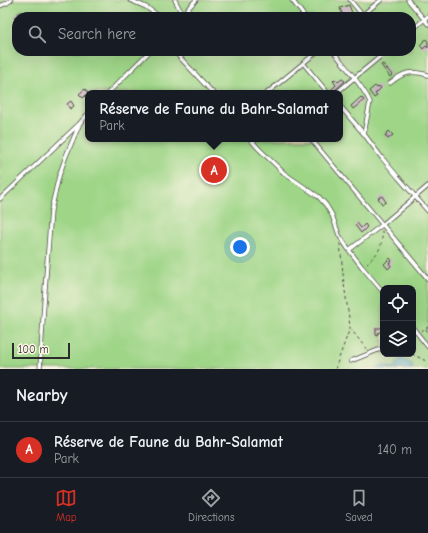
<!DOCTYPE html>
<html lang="en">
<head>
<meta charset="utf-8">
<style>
  :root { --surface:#171b24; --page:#20242c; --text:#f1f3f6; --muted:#9ea1a6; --line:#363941; --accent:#d93025 }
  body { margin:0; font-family:"Comic Neue",sans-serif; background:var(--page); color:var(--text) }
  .controls { position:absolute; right:12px; bottom:12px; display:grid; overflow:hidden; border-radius:8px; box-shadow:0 4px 16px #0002 }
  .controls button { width:36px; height:36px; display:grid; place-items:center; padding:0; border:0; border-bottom:1px solid var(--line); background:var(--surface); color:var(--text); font:20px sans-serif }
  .scale { position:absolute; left:12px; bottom:10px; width:58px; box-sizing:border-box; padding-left:4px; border:2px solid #2b2b2b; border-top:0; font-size:11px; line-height:14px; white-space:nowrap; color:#2b2b2b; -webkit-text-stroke:3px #fcf5e5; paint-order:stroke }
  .you { position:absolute; left:240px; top:247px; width:14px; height:14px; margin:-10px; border:3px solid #fff; border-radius:50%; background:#1a73e8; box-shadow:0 0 0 6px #1a73e833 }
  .badge { display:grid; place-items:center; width:26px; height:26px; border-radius:50%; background:var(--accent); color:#fff; font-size:13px; font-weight:700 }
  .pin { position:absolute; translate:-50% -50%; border:2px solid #fff; box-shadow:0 1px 4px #0006 }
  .popup { position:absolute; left:85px; top:90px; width:258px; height:52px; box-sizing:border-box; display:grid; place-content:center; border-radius:8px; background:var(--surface); filter:drop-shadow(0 1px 3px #0005); font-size:13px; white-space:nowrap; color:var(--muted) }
  .popup b { font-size:15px; color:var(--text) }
  .popup::after { content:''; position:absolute; left:50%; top:100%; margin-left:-8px; border:8px solid transparent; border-top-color:var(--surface) }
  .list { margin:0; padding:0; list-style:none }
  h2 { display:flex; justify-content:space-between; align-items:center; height:52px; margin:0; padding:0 16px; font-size:17px }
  h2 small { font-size:13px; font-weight:400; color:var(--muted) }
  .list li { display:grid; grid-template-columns:26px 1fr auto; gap:12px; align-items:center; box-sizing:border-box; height:56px; padding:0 16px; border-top:1px solid var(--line) }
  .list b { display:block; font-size:15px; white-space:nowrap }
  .list p { margin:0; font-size:13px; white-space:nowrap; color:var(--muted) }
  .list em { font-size:13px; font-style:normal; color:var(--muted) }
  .icon { flex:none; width:22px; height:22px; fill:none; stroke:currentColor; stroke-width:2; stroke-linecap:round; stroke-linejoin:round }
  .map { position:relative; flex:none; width:428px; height:369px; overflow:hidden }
  .search { position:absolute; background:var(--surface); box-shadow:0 4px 16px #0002; left:12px; right:12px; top:12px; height:44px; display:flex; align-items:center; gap:10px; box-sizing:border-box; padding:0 14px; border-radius:16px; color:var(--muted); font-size:15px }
  .sheet { height:108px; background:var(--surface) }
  nav { display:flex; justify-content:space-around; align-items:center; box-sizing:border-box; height:56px; border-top:1px solid var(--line); background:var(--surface); font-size:11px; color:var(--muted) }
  nav a { display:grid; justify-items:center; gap:2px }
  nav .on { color:var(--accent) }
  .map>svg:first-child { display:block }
  .green { fill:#9ed587; stroke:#648059; fill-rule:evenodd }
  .water { fill:#4db1cc; stroke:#3c6e7c }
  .building { fill:#caa4c6 }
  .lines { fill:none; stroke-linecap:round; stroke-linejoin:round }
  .street-casing { stroke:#484641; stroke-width:5 }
  .path { stroke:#484641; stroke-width:1; stroke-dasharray:3 3; stroke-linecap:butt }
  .street { stroke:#fff; stroke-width:3.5 }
</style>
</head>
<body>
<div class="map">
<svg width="428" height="369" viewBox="0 0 428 369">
  <rect width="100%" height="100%" fill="#fcf5e5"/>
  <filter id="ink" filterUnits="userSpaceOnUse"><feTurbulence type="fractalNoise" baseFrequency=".025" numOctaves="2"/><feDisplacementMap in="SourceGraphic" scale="8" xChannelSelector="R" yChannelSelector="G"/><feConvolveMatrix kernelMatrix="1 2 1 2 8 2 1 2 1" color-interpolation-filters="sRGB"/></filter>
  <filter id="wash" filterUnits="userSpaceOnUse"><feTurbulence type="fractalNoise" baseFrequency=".012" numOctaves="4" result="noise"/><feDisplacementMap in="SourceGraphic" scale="16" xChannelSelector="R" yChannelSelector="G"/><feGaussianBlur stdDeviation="0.9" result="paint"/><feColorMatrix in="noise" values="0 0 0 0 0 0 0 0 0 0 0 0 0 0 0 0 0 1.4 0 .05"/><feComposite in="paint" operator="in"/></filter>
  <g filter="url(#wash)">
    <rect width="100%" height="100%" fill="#ebe1be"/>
    <path class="green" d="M0,0H428V369H0ZM17,17H411V51H17ZM88,93H340V139H88ZM383,288H413V354H383Z"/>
    <path class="water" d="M401,358L413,365L412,369H374L382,365L394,368Z"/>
    <g id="blocks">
      <path class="building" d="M349,5L352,13L343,16L340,8Z
        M21,11L25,16L23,17H14Z
        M426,39L428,42V48L426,46L423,49L420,45Z
        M383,64L392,75L390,77L381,65Z
        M335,79L338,82L342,79L345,81L333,92L331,90L336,85L333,81Z
        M375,86L377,88L379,86L381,88L375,94L377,96L374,98L369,91Z
        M85,89L88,93L83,98L79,94Z
        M361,97L364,100L353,109L351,106Z
        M71,101L74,106L70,109L67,104Z
        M389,131L393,135L388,139L385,135Z
        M382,196L386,202L382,204L378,198Z
        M357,223L361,228L365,224L367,227L361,233L355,225Z
        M390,258L392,261L389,263L391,266L388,269L384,264Z
        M376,328H383V331L379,332L378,334L376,335Z"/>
    </g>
  </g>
  <g filter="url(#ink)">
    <use href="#blocks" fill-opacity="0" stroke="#484641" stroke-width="1"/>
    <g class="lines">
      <defs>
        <path id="street" d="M130,0L146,7L160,17
          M175,0L182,14
          M292,0L305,17
          M350,0L364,17
          M408,0L428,24
          M0,6L7,3L11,0
          M180,17L196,0
          M360,17L381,0
          M411,31L428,16
          M174,51L213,93
          M333,51C344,65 363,86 370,102L364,134
          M303,63L328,93
          M390,83C404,72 411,70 428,75
          M108,93L150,51
          M267,93L318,51
          M336,93L387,51
          M340,106L364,134L382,158L398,177L428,211
          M250,139L259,149L285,174L319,197L326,205L332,215L339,235L349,250
          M311,139L428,279
          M0,199L79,124
          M383,292L362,267L349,250L382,225L428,186
          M413,328L428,347
          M351,361L383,348
          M40,369L44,303L51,210L59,176L66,156L80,123L88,114"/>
      </defs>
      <use href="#street" class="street-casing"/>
      <path class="path" d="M366,264C379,253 383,247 382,230
        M350,328L368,351
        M426,329L428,333
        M421,331L428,327
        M412,354L428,362
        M335,369L350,328L349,318L344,284L340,243"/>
      <use href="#street" class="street"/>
    </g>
  </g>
</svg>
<div class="controls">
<button><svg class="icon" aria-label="locate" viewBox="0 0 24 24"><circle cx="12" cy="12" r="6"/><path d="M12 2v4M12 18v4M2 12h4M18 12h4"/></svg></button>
<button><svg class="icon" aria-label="layers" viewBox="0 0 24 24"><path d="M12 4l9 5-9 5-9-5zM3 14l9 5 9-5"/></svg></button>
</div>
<div class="scale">100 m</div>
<div class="you"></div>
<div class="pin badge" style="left:214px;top:170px">A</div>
<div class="popup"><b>Réserve de Faune du Bahr-Salamat</b>Park</div>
<div class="search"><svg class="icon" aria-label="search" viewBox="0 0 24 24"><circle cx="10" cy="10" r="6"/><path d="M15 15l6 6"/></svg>Search here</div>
</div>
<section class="sheet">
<h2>Nearby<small></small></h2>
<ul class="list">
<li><span class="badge">A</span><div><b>Réserve de Faune du Bahr-Salamat</b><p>Park</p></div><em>140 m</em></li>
</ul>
</section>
<nav>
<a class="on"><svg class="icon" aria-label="map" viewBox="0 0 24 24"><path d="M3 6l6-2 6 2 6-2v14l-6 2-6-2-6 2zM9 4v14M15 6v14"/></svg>Map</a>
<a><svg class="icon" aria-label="directions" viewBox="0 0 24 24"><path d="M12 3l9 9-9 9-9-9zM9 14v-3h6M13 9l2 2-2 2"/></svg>Directions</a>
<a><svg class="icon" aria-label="saved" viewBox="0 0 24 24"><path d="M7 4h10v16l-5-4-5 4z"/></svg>Saved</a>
</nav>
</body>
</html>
